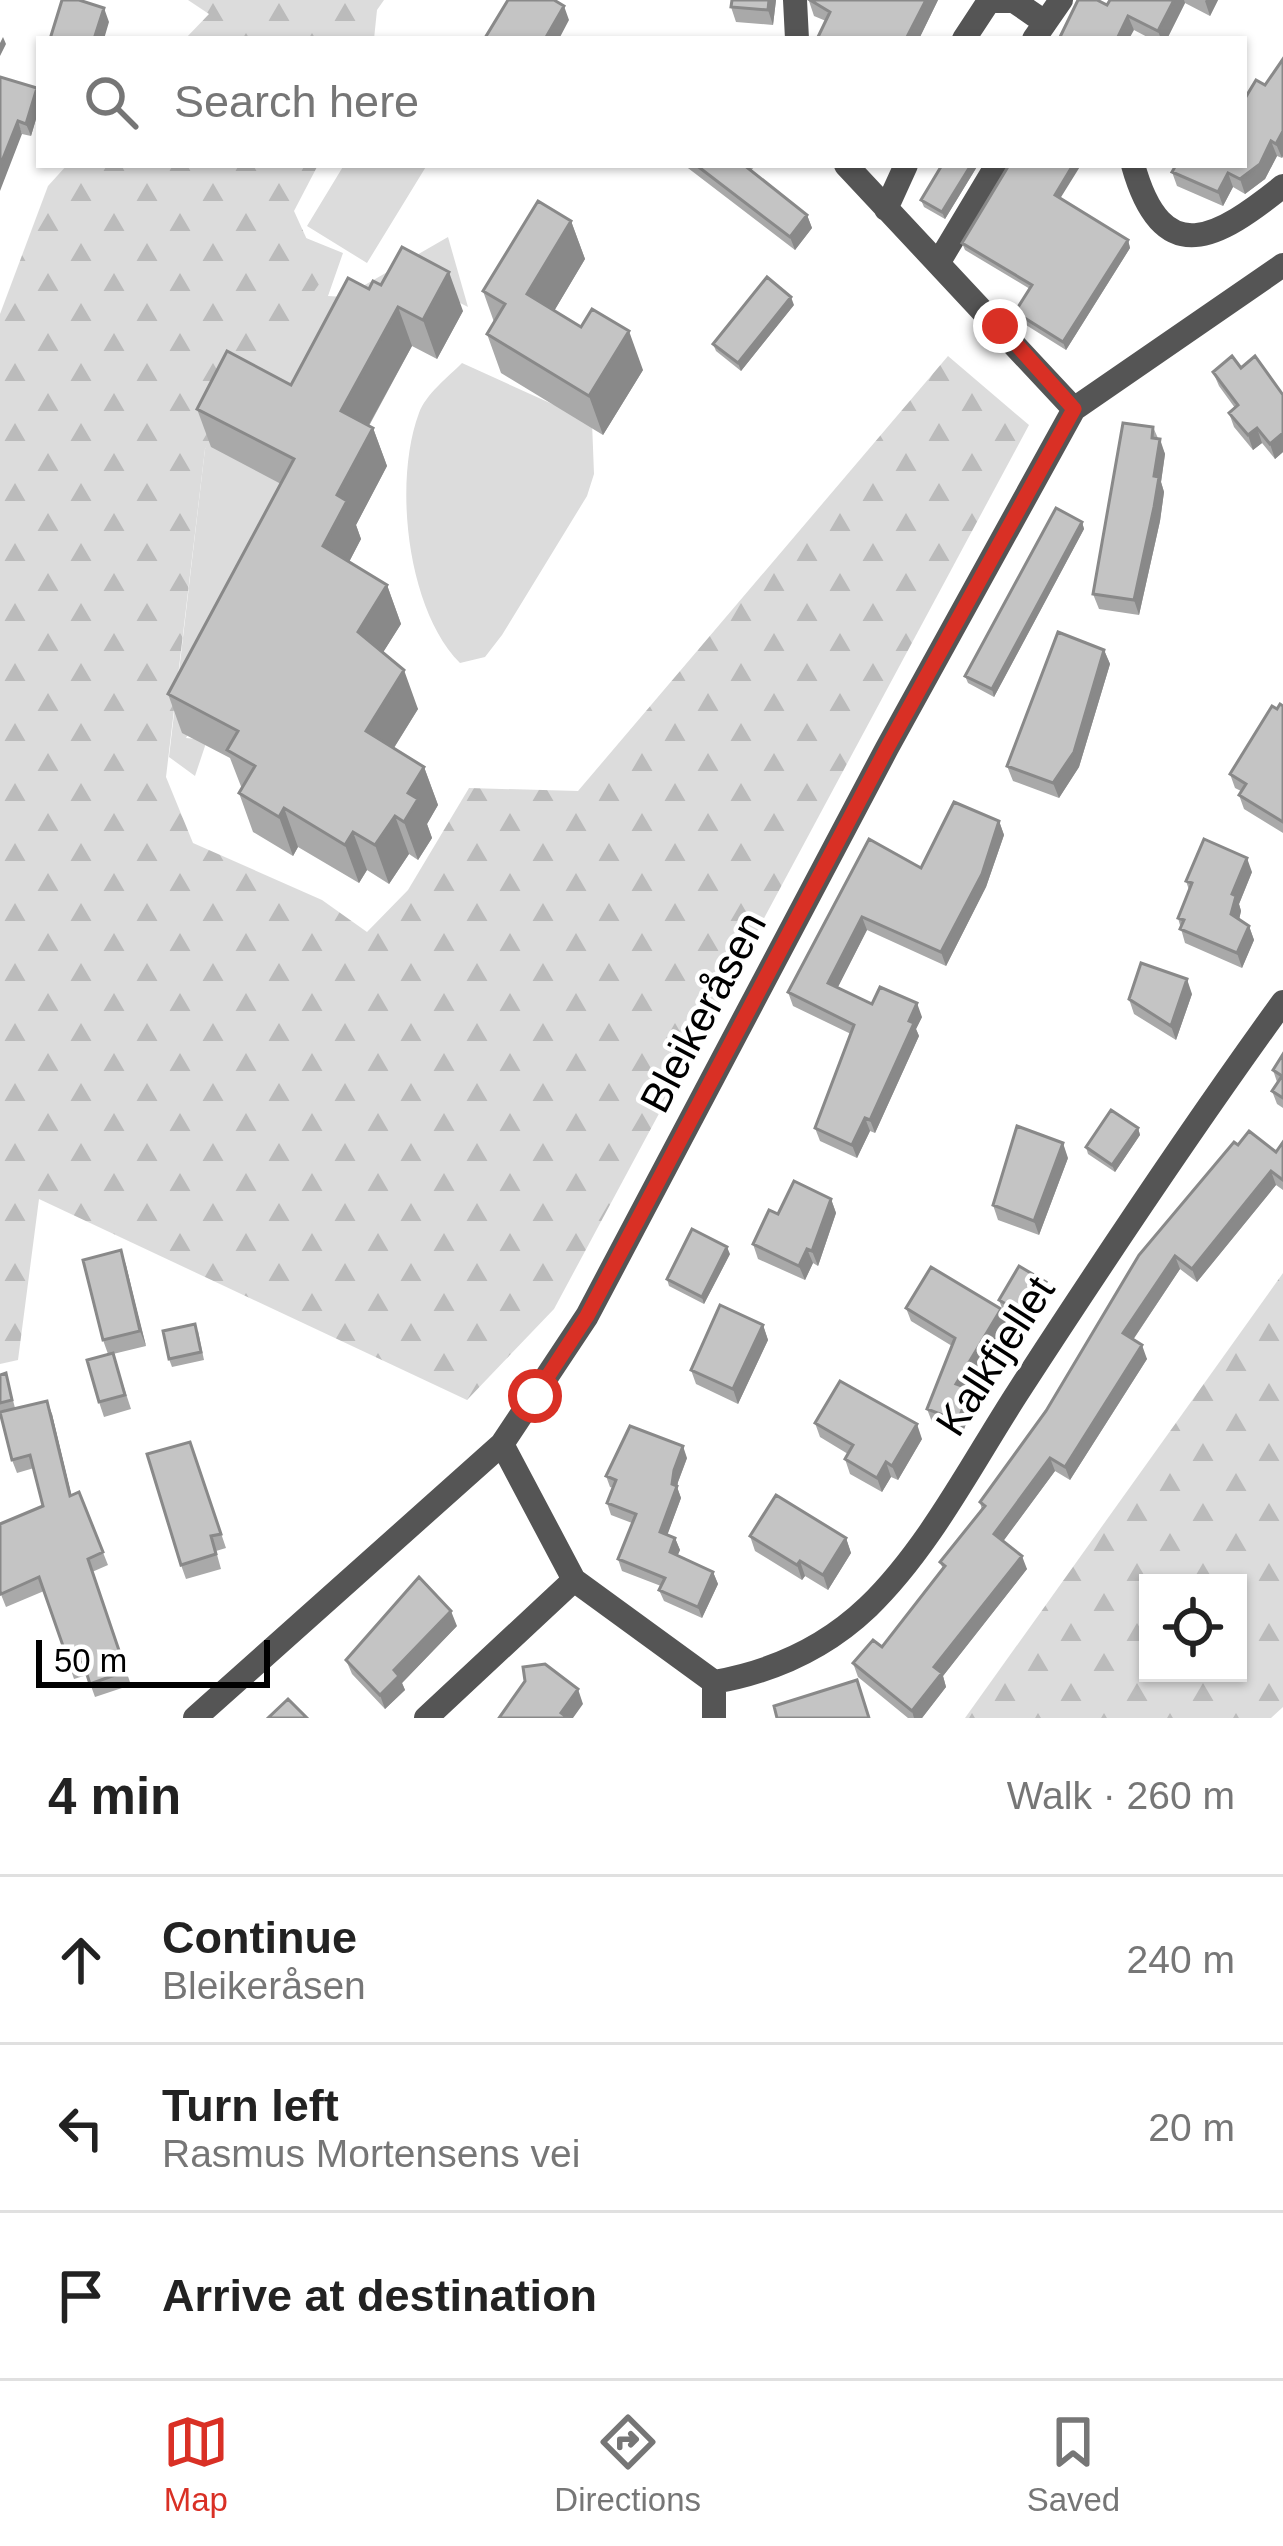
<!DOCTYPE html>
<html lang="en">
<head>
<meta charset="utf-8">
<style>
  :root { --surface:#fff; --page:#f6f6f6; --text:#222; --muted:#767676; --line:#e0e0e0; --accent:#d93025 }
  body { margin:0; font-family:Arial,sans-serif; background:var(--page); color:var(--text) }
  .controls { position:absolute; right:36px; bottom:36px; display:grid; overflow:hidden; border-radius:0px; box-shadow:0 3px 9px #0004 }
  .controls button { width:108px; height:108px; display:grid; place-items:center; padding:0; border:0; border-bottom:3px solid var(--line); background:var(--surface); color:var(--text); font:60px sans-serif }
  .scale { position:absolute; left:36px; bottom:30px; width:234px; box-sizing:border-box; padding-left:12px; border:6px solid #000; border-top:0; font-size:33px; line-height:42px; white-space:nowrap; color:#000; -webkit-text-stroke:9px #fff; paint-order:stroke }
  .stop { position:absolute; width:36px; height:36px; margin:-27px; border:9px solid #d93025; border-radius:50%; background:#fff }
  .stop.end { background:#d93025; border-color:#fff; box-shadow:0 3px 12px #0008 }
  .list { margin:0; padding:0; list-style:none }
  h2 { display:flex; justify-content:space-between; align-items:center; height:156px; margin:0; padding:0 48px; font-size:51px }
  h2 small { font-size:39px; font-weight:400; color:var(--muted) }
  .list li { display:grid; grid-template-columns:78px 1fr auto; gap:36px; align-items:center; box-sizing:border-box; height:168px; padding:0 48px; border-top:3px solid var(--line) }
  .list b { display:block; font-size:45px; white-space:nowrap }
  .list p { margin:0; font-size:39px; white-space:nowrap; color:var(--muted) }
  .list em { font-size:39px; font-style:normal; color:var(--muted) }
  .icon { flex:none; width:66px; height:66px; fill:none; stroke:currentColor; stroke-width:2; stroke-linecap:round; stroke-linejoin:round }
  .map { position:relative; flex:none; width:1283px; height:1718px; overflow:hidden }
  .search { position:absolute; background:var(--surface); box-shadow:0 3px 9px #0004; left:36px; right:36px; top:36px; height:132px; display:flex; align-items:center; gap:30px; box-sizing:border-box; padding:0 42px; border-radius:0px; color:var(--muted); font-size:45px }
  .sheet { height:660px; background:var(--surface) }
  nav { display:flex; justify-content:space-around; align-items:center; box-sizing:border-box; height:168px; border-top:3px solid var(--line); background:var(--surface); font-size:33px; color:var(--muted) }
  nav a { display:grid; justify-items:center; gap:6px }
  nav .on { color:var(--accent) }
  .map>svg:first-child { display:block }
  .green { fill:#dcdcdc }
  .forest { fill:url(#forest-firs); fill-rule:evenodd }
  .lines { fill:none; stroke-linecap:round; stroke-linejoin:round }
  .street { stroke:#555; stroke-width:24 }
  .wall { fill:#a9a9a9 }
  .shaded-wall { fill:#898989 }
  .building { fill:#c4c4c4; stroke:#898989; stroke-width:3 }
  .route { stroke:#d93025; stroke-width:15 }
  .labels { text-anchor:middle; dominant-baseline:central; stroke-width:9; stroke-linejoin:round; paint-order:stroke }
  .street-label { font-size:42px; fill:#000; stroke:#fff }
</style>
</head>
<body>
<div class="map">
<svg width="1283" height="1718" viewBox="0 0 1283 1718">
  <defs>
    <pattern id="forest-firs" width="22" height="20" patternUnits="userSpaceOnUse" patternTransform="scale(3)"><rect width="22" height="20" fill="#dcdcdc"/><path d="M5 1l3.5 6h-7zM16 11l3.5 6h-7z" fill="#bbb"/></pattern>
  </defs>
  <rect width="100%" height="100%" fill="#fff"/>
  <path class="green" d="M344,165H427L367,263L307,226Z
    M448,237L468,307L419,282L186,738L207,740L195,776L169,757L205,449L306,238L343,253L328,296L344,297Z
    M462,363L592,422L594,474L587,496L502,635L485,657L460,663C407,610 393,482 419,413C426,394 448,377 462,363Z"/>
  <path class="forest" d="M188,0H384L377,10L374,39H185L209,14Z
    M67,165H318L294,211L324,277L205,449L166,777L193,843L322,900L367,932L408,890L469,788L578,791L948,356L1029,425L554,1309L467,1400L39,1199L18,1360L0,1364V314L48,186Z
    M1283,1273V1707L1271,1718H965ZM1238,1583V1673H1148V1583Z"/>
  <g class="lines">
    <path class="street" d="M795,0L797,39
      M964,39L989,1H1014L1043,21
      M1034,39L1061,0
      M846,165L1074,409
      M1133,165C1163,273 1219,237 1283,186
      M886,209L906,165
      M940,260L997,165
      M502,1444L574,1580L714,1682V1718
      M714,1682C771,1672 825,1648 868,1607C930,1547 973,1461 1020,1389C1105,1258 1191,1129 1283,1002
      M195,1718L502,1444L587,1316L887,748L1074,409L1283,265
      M426,1718L574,1580"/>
  </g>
  <path class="wall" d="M776,0L773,25L736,22L731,7Z
    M938,0L919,39H817L826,21L814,16L809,1Z
    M1110,0H1218L1210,16L1185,3L1167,39H1151L1134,30L1107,5Z
    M1283,59V156L1282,158L1277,156L1265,179L1245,194L1233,187L1223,206L1177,186L1172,172L1244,165L1265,85Z
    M0,77L39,95V109L31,136L22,134Z
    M684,165H755L751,171L807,215L812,228L795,250Z
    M942,165H978L945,219L924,207L921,200Z
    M1061,198L1128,240L1130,248L1066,350L1018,320L1015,312L1030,289L965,250L962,243Z
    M571,221L585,259L554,311L643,370L603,435L501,373L487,334L494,322L483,291Z
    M381,285L463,311L437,359L412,346L369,426L373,428L387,466L356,525L361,539L349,562L387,585L401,624L383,652L418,709L394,748L424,767L438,805L427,824L432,838L418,860L409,854L389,884L367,870L359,883L298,847L293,856L253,832L239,793L242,789L230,758L182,733L168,694L281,484L211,447L197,409L291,385Z
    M794,305L741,371L716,351L713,344Z
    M1241,368L1283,395V452L1275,459L1262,443L1253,450L1234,427L1229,413L1235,408L1219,386L1213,372Z
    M1153,427L1165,454L1161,482L1164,492L1160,521L1139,615L1099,609L1093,594Z
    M1082,522L1084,529L994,697L968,683L965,676Z
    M1104,650L1110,664L1079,767L1059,798L1013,781L1007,766Z
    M1283,706V833L1244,809L1239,795L1241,791L1235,788L1230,774L1277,709Z
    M999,821L1004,835L986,887L946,966L867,930L837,988L872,1004L922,1017L916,1029L919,1036L875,1133L870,1131L857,1158L820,1141L815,1128L851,1034L793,1006L788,992L869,839L921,868Z
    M1252,872L1239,904L1241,911L1239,919L1249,926L1254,940L1242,968L1185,943L1178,918L1189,890L1186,881Z
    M1192,994L1176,1040L1134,1014L1129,999Z
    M1283,1054V1108L1277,1104L1272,1091L1277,1082L1273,1070Z
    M1138,1128L1140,1135L1115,1172L1088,1154L1086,1147Z
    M1283,1142V1190L1276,1185L1197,1282L1180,1269L1133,1340L1147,1359L1070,1480L1055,1471L1003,1541L1027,1569L943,1676L946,1687L922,1718H908L858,1677L853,1663L882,1647L943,1569L940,1562L982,1510L980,1502L1238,1145L1276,1152Z
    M1068,1158L1039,1235L998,1220L993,1205Z
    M831,1199L836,1213L818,1266L813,1263L805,1280L758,1259L753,1244L778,1214Z
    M121,1250L146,1346L113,1354L131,1409L104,1417L99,1402L108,1354L103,1340Z
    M730,1254L704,1304L669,1286L667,1279Z
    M1046,1282L1049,1289L1030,1324L1002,1308L999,1300Z
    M906,1308L1001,1309L1006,1322L966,1388L970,1389L975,1402L962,1434L932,1422L927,1409L952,1346L911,1321Z
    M763,1325L768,1340L738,1404L696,1384L691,1370Z
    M198,1331L204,1360L172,1367L169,1359Z
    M6,1373L15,1408L0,1411V1375Z
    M52,1414L71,1495L79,1492L108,1565L92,1572L131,1685L95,1697L87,1675L74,1679L44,1591L6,1607L0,1592L43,1506L34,1468L17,1473L12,1460Z
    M815,1423L922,1439L898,1480L891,1477L882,1492L850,1474L845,1459L848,1454L820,1437Z
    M190,1442L226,1548L216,1551L221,1569L186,1579L181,1565Z
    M687,1458L678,1482L677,1487L681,1498L667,1535L675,1538L680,1550L677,1556L713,1572L718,1584L702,1618L664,1601L659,1590L661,1586L622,1571L618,1559L632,1523L611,1515L607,1503L613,1488L610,1487L606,1476Z
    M750,1536L846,1538L851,1553L828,1590L805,1576L802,1580L755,1551Z
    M457,1626L402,1683L405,1690L385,1709L352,1674L346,1660Z"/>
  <path class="shaded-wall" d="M769,0H776L773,25L768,10Z
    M926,0H938L919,39H906Z
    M1174,0H1184L1185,3L1167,39H1161L1158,31Z
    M1206,0H1218L1210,16L1205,1Z
    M564,6L569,20L559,39H545Z
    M104,8L109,22L104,39H94Z
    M1128,16L1134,30L1129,39H1117Z
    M3,37L6,44L0,56V43Z
    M37,88L39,95V109L31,136L26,124Z
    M18,121L22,134L0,191V166Z
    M1283,131V156L1282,158L1276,144Z
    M1271,141L1277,156L1265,179L1245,194L1240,179Z
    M971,165H978L945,219L942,212Z
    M1073,165H1081L1058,202L1055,195Z
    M1228,173L1233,187L1223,206L1218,192Z
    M807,215L812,228L795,250L790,237Z
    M571,221L585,259L541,333L527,294Z
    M1128,240L1130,248L1066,350L1063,342Z
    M449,272L463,311L437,359L423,320Z
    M791,297L794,305L741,371L738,363Z
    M398,307L412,346L355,450L341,411Z
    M629,331L643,370L603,435L589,396Z
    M373,428L387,466L356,525L361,539L337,585L323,546L337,495Z
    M1257,428L1262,443L1253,450L1248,435Z
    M1283,433V452L1275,459L1270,444Z
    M1160,439L1165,454L1161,482L1164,492L1160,521L1139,615L1134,600Z
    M1082,522L1084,529L994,697L992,689Z
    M387,585L401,624L372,670L358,632Z
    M1104,650L1110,664L1079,767L1059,798L1053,783Z
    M404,670L418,709L380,770L366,731Z
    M424,767L438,805L427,824L432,838L418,860L404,822L408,793Z
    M284,808L298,847L293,856L279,817Z
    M395,816L409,854L389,884L375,845Z
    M999,821L1004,835L986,887L946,966L941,952Z
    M353,832L367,870L359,883L345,845Z
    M1247,858L1252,872L1239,904L1241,911L1237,929L1231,914L1232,894Z
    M862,917L867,930L833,997L828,983Z
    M1249,926L1254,940L1242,968L1237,953Z
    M1187,979L1192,994L1176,1040L1171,1026Z
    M917,1003L922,1017L916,1029L919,1036L875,1133L870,1120Z
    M865,1118L870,1131L857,1158L852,1145Z
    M1138,1128L1140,1135L1115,1172L1112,1165Z
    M1063,1143L1068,1158L1039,1235L1034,1221Z
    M1271,1171L1276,1185L1197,1282L1192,1269Z
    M831,1199L836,1213L818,1266L812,1251Z
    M727,1247L730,1254L704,1304L702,1297Z
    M807,1249L813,1263L805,1280L799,1266Z
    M121,1250L126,1265L146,1346L140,1331Z
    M1175,1256L1180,1269L1128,1347L1123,1333Z
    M1046,1282L1049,1289L1030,1324L1027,1316Z
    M1001,1309L1006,1322L960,1397L956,1384Z
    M763,1325L768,1340L738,1404L733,1389Z
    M1142,1345L1147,1359L1070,1480L1065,1467Z
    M970,1389L975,1402L962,1434L958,1421Z
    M47,1401L52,1414L75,1509L70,1496Z
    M917,1424L922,1439L898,1480L892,1466Z
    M683,1446L687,1458L678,1482L677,1487L681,1498L664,1544L660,1532L674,1470Z
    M1050,1458L1055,1471L999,1547L994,1534Z
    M886,1462L891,1477L882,1492L877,1478Z
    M675,1538L680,1550L674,1564L670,1552Z
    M846,1538L851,1553L828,1590L823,1575Z
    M1022,1556L1027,1569L943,1676L946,1687L922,1718H914L912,1711L934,1667Z
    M800,1561L805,1576L802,1580L797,1565Z
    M713,1572L718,1584L702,1618L698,1607Z
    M451,1611L457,1626L402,1683L405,1690L385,1709L380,1695L394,1670Z
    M578,1689L583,1704L573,1718H563L561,1713Z"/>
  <path class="building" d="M62,0H79L104,8L94,39H50Z
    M508,0H554L564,6L545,39H487L485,38Z
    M732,0H769L768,10L731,7Z
    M810,0H926L906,39H817L830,12Z
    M1078,0H1097L1107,5L1110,0H1174L1158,31L1128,16L1117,39H1059Z
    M1283,59V131L1276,144L1271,141L1260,164L1240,179L1228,173L1218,192L1172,172L1176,165H1244V100L1256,80L1265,85Z
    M0,77L37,88L26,124L18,121L0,166Z
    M696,165H744L807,215L790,237Z
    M942,165H971L942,212L921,200Z
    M1009,165H1073L1055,195L1128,240L1063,342L1015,312L1032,285L962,243Z
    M538,201L571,221L527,294L581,327L592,309L629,331L589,396L487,334L505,304L483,291Z
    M402,247L449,272L423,320L398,307L341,411L373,428L337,495L347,501L323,546L387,585L358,632L404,670L366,731L424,767L408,793L418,799L404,822L395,816L375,845L353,832L345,845L284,808L279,817L239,793L255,766L227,750L238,731L168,694L294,459L197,409L227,351L291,385L348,278L369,289L373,281L381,285Z
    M767,277L791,297L738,363L713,344Z
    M1232,356L1241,368L1255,356L1283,395V433L1270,444L1257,428L1248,435L1229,413L1238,405L1213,372Z
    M1123,423L1153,427L1152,438L1160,439L1154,476L1159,477L1154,507L1134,600L1093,594Z
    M1056,508L1082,522L992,689L965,676Z
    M1058,632L1104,650L1074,752L1053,783L1007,766Z
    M1280,704L1283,706V822L1239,795L1246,784L1230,774L1272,706L1277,709Z
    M954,802L999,821L982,874L941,952L862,917L828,983L872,1004L880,987L917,1003L909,1021L914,1023L870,1120L865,1118L852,1145L815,1128L854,1025L788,992L869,839L921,868Z
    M1204,839L1247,858L1232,894L1236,896L1231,914L1249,926L1237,953L1180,929L1184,920L1178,918L1192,883L1186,881Z
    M1141,963L1187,979L1171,1026L1129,999Z
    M1283,1054V1098L1272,1091L1282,1076L1273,1070Z
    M1111,1110L1138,1128L1112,1165L1086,1147Z
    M1017,1126L1063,1143L1034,1221L993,1205Z
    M1249,1131L1276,1152L1283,1142V1180L1271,1171L1192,1269L1175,1256L1123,1333L1142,1345L1065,1467L1050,1458L994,1534L1022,1556L934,1667L942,1673L912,1711L853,1663L873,1640L882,1647L945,1566L940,1562L985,1506L980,1502L1046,1411L1139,1255L1234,1142L1238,1145Z
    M794,1181L831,1199L812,1251L807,1249L799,1266L753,1244L769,1210L778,1214Z
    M692,1229L727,1247L702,1297L667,1279Z
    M121,1250L140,1331L103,1340L83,1260Z
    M1019,1266L1046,1282L1027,1316L999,1300Z
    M931,1267L1001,1309L956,1384L970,1389L958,1421L927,1409L955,1338L906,1308Z
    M720,1305L763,1325L733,1389L691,1370Z
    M195,1324L201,1352L169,1359L163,1331Z
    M113,1353L125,1395L99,1402L87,1360Z
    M6,1373L12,1400L0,1403V1375Z
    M840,1381L917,1424L892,1466L886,1462L877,1478L845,1459L853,1445L815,1423Z
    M47,1401L70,1496L79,1492L103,1552L88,1559L126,1671L90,1684L83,1662L70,1666L39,1577L1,1594L0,1591V1524L43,1506L30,1455L12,1460L0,1412Z
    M630,1426L683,1446L674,1470L672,1484L677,1486L660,1532L675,1538L670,1552L713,1572L698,1607L659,1590L665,1578L618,1559L636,1514L607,1503L616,1480L606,1476Z
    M190,1442L221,1534L211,1536L216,1554L181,1565L147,1454Z
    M776,1495L846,1538L823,1575L800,1561L797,1565L750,1536Z
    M419,1577L451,1611L394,1670L399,1676L380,1695L346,1660Z
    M545,1664L578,1689L561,1713L568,1718H499L525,1681L523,1667Z
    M857,1680L869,1718H777L774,1706Z
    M288,1699L307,1718H268Z"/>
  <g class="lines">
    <path class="route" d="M535,1396L587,1316L887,748L1074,409L1000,326"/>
  </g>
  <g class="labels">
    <g class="street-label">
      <text transform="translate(703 1012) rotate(-62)">Bleikeråsen</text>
      <text transform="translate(995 1356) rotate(-57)">Kalkfjellet</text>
    </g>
  </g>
</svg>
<div class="controls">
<button><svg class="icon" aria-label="locate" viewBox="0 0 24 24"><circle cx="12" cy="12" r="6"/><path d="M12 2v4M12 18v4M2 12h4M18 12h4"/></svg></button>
</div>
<div class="scale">50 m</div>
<div class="stop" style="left:535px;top:1396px"></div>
<div class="stop end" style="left:1000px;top:326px"></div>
<div class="search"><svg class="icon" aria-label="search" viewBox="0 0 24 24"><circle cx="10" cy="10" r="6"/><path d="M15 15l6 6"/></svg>Search here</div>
</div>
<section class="sheet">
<h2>4 min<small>Walk · 260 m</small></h2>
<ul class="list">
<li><svg class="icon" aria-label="ahead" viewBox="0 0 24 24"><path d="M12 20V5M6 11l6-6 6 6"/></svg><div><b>Continue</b><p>Bleikeråsen</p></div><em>240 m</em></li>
<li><svg class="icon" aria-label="left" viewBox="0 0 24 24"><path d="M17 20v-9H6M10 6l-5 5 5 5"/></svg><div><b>Turn left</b><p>Rasmus Mortensens vei</p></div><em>20 m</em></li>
<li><svg class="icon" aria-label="arrive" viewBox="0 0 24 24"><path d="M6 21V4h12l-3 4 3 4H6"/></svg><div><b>Arrive at destination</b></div></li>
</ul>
</section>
<nav>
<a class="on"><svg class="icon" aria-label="map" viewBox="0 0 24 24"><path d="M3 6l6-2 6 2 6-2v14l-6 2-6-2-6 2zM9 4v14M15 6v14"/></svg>Map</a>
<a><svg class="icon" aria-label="directions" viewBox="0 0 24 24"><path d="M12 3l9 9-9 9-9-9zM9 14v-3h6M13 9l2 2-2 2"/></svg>Directions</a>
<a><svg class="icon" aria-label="saved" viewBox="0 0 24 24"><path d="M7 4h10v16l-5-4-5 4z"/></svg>Saved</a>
</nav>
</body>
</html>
